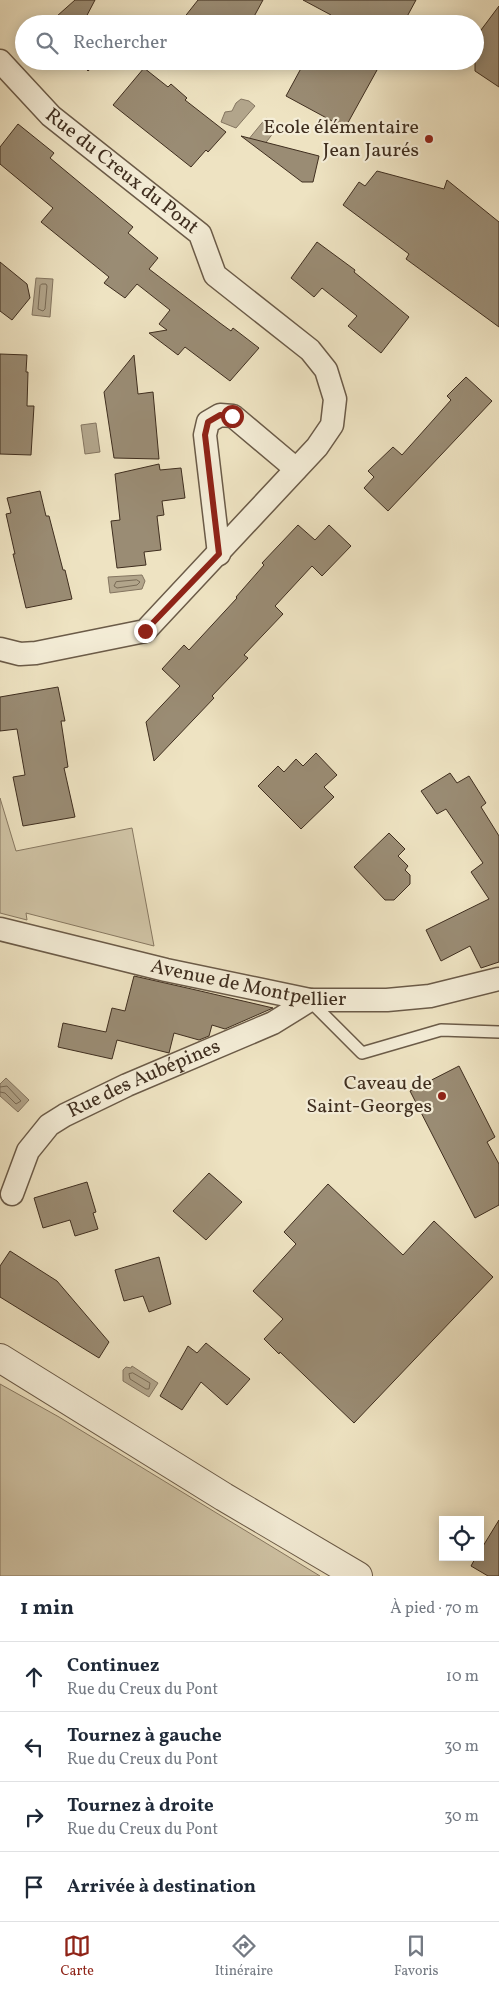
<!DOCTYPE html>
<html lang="fr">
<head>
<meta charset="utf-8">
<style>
  :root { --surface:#fff; --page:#f2f2f3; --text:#1f2937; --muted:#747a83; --line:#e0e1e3; --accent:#8f2418 }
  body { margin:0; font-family:Vollkorn,serif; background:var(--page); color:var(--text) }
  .controls { position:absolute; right:15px; bottom:15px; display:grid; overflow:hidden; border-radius:0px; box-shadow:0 2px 12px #0003 }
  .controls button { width:45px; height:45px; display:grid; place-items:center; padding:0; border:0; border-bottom:1px solid var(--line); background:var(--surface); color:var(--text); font:25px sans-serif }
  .stop { position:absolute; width:15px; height:15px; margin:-11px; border:4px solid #8f2418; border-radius:50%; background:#fff }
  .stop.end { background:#8f2418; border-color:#fff; box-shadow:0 1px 5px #0008 }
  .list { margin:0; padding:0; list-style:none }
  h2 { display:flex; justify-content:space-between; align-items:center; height:65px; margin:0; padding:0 20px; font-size:21px }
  h2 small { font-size:16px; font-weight:400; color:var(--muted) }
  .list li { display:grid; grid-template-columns:32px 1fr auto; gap:15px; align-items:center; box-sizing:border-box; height:70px; padding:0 20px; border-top:1px solid var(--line) }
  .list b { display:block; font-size:19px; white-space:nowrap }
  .list p { margin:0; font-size:16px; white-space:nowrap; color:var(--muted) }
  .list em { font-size:16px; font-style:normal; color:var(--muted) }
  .icon { flex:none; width:28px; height:28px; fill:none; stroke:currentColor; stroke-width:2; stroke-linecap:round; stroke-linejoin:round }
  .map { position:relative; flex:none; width:499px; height:1576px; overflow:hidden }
  .search { position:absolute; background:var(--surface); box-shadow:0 2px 12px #0003; left:15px; right:15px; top:15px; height:55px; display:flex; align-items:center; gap:12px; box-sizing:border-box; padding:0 18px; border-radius:28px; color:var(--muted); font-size:19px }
  .sheet { height:345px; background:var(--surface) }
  nav { display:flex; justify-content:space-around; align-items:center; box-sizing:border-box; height:70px; border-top:1px solid var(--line); background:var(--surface); font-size:14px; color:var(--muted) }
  nav a { display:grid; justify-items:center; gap:2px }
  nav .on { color:var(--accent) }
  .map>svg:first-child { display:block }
  .green { fill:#d0c4a6; stroke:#887962 }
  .water { fill:#b2a58b; stroke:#847560 }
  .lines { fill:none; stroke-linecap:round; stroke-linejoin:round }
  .shore { stroke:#786a55; stroke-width:1 }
  .building { fill:#9a8c74; stroke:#3f2e1f }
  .service-casing { stroke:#6b5b48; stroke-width:14 }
  .minor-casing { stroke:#6b5b48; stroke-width:25 }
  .tertiary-casing { stroke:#6b5b48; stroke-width:30 }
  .service { stroke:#f4edd7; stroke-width:11 }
  .minor { stroke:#f4edd7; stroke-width:22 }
  .tertiary { stroke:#f4edd7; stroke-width:28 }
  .route { stroke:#8f2418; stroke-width:6 }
  .poi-dot { fill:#8f2418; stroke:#f4edd7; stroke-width:2 }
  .labels { text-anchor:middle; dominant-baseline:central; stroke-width:4.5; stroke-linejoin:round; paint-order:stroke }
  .poi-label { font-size:20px; fill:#3f2e1f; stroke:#f4edd7; text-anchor:end }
  .street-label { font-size:20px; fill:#3f2e1f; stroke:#f4edd7 }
</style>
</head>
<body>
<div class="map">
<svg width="499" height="1576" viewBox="0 0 499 1576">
  <rect width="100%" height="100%" fill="#eee3c2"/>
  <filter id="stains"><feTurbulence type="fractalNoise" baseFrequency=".004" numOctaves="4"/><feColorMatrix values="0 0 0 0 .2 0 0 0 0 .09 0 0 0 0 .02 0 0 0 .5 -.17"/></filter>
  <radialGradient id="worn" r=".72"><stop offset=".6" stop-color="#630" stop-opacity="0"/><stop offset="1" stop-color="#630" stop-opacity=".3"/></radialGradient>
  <path class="green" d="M0,798L16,851L132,828L154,946L26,913L27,920L0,913Z
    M0,1384L59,1417L320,1576H0Z"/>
  <path class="water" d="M241,99L249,101L255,106L236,128L221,122L225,112L232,111L236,103Z
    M266,118L278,127L260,150L248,140Z
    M36,278L53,279L50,317L32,315Z
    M96,423L100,452L85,454L81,425Z
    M142,575L145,581L142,589L110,593L108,577Z
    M6,1078L29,1100L18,1112L0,1096V1084Z
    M132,1366L158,1383L149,1397L123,1381V1370L126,1367L131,1368Z"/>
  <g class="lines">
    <path class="shore" d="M42,284H46L47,286L45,309L43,311L38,309L40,286Z
      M137,580L140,582L137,585L117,588L114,586L116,582Z
      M0,1087L7,1086L21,1101L16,1104L5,1093L0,1092
      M133,1373L150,1383L149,1389H146L130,1379L129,1374Z"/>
  </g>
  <path class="building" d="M75,0H95L84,21L86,24H48Z
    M198,0H263L250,24H179Z
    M303,0H416L403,24H326L331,15Z
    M499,6V87L475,71V38Z
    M79,61H99L88,71Z
    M305,61H382L345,128L286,96Z
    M144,68L168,87L171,84L187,98L185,100L226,132L208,152L206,150L191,167L113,105Z
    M18,124L54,153L50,158L133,227L128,233L158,258L149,269L220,323L231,331L233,328L259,348L230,381L185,347L178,355L149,333L167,330L159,324L170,310L137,284L125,298L104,283L109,277L41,222L53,208L0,164V147Z
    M241,136L319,156L313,182H302Z
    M377,171L444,189L447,180L499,222V327L406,259L409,254L343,205L359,182L365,186Z
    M317,242L355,270L354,272L409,317L381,353L348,326L357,316L322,288L314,297L291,278Z
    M0,262L27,284L30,298L12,320L0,311Z
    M0,354L27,355L26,372H28L27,406H34L31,455L0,454Z
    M134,355L138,394L153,392L159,459L114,458L104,392Z
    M466,377L492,401L388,511L364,488L374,477L368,471L393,447L402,455L451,400L447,396Z
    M159,464L160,470L181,468L185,498L162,501L164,515L157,516L161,550L144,552L146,565L117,568L111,521L120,520L115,474Z
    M40,491L46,516H49L63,570H65L72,599L26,608L13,554H15L6,514L11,513L7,498Z
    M298,525L315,540L329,525L351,546L322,576L312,566L275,606L283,614L244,655L248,658L212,696L214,698L154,761L146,722L180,686L162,669L184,645L189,650L237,598L236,597L264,565L262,563Z
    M58,687L65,721H61L68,767L64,768L75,817L23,826L13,777L25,775L17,729L0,731V697Z
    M316,753L337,775L324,787L334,797L301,829L258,786L278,766L284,772L296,759L303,766Z
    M450,773L457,783L469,776L486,803L481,807L499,836V962L481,968L470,946L441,961L426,930L489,899L471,872L483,863L446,809L437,814L421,791Z
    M389,833L405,849L398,856L408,866L405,870L410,875V884L394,900H385L354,867Z
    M134,976L196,990L273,1008L225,1029L212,1025L209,1036L199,1040L174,1033L169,1053L117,1040L112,1059L58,1047L63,1023L106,1032L112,1008L125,1011Z
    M459,1066L495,1137L487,1142L499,1164V1205L475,1218L410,1091Z
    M209,1173L242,1202L206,1240L173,1211Z
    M87,1182L96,1212L93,1213L98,1229L75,1236L70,1220L43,1228L34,1198Z
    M328,1184L403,1255L434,1221L493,1277L354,1423L280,1352L279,1354L264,1339L283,1319L253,1291L296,1244L284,1232Z
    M10,1251L57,1281L109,1342L99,1358L0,1297V1266Z
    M159,1257L171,1304L149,1312L143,1296L124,1301L115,1270Z
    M206,1343L250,1379L227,1405L201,1382L182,1410L160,1396L188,1346L197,1353Z
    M499,1520V1576H488L471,1566L476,1557H480V1551Z"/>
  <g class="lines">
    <defs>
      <path id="service" d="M311,1002L362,1053L441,1030L499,1032"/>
      <g id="minor">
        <path id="s1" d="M0,61L51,116L200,234L215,275L310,350L326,370L335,399L332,425L317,447L145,631L36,653L20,654L0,649"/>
        <path d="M219,554L205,435L208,422L220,415L233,416L296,469"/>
        <path id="s2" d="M0,929L166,970L310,1000H387L430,996L499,979"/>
        <path id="s3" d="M12,1194L28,1151L49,1125L65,1115L127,1085L273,1023L310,1000"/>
      </g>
      <path id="tertiary" d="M0,1358L224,1497L358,1576"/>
    </defs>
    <use href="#service" class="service-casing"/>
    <use href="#minor" class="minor-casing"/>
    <use href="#tertiary" class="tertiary-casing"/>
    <use href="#service" class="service"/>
    <use href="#minor" class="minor"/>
    <use href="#tertiary" class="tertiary"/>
  </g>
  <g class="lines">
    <path class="route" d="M145,631L219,554L205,435L208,422L220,415L232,416"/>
  </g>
  <g class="poi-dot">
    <circle cx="429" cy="139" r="5"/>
    <circle cx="442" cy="1096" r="5"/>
  </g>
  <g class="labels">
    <g class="poi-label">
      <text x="419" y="128">Ecole élémentaire<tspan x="419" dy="23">Jean Jaurés</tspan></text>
      <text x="432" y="1084">Caveau de<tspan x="432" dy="23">Saint-Georges</tspan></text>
    </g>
    <g class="street-label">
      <text stroke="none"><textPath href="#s1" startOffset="165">Rue du Creux du Pont</textPath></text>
      <text stroke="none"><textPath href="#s2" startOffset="255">Avenue de Montpellier</textPath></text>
      <text stroke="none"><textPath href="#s3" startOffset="185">Rue des Aubépines</textPath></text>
    </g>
  </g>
  <rect width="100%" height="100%" filter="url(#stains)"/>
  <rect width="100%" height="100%" fill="url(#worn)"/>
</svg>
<div class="controls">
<button><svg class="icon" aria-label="locate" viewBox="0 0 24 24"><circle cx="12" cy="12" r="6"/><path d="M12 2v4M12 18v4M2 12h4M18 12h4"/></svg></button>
</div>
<div class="stop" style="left:232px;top:416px"></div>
<div class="stop end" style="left:145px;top:631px"></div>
<div class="search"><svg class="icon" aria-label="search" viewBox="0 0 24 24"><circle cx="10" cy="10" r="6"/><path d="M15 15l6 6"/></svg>Rechercher</div>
</div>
<section class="sheet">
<h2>1 min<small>À pied · 70 m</small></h2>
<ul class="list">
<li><svg class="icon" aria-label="ahead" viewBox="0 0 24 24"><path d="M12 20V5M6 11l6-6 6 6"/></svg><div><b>Continuez</b><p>Rue du Creux du Pont</p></div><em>10 m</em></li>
<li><svg class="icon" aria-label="left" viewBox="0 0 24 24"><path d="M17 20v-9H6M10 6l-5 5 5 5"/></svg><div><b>Tournez à gauche</b><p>Rue du Creux du Pont</p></div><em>30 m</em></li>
<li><svg class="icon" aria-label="right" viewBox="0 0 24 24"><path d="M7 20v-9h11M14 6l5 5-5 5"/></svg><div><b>Tournez à droite</b><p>Rue du Creux du Pont</p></div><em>30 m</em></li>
<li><svg class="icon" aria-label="arrive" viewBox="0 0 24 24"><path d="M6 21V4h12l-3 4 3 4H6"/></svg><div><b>Arrivée à destination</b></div></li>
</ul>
</section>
<nav>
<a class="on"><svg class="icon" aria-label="map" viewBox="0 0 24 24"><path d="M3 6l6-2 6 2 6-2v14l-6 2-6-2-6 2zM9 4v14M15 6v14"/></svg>Carte</a>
<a><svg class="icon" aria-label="directions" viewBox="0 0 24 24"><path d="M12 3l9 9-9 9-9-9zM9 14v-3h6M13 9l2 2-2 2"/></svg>Itinéraire</a>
<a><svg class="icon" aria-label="saved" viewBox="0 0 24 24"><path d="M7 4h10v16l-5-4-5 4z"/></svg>Favoris</a>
</nav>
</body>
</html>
